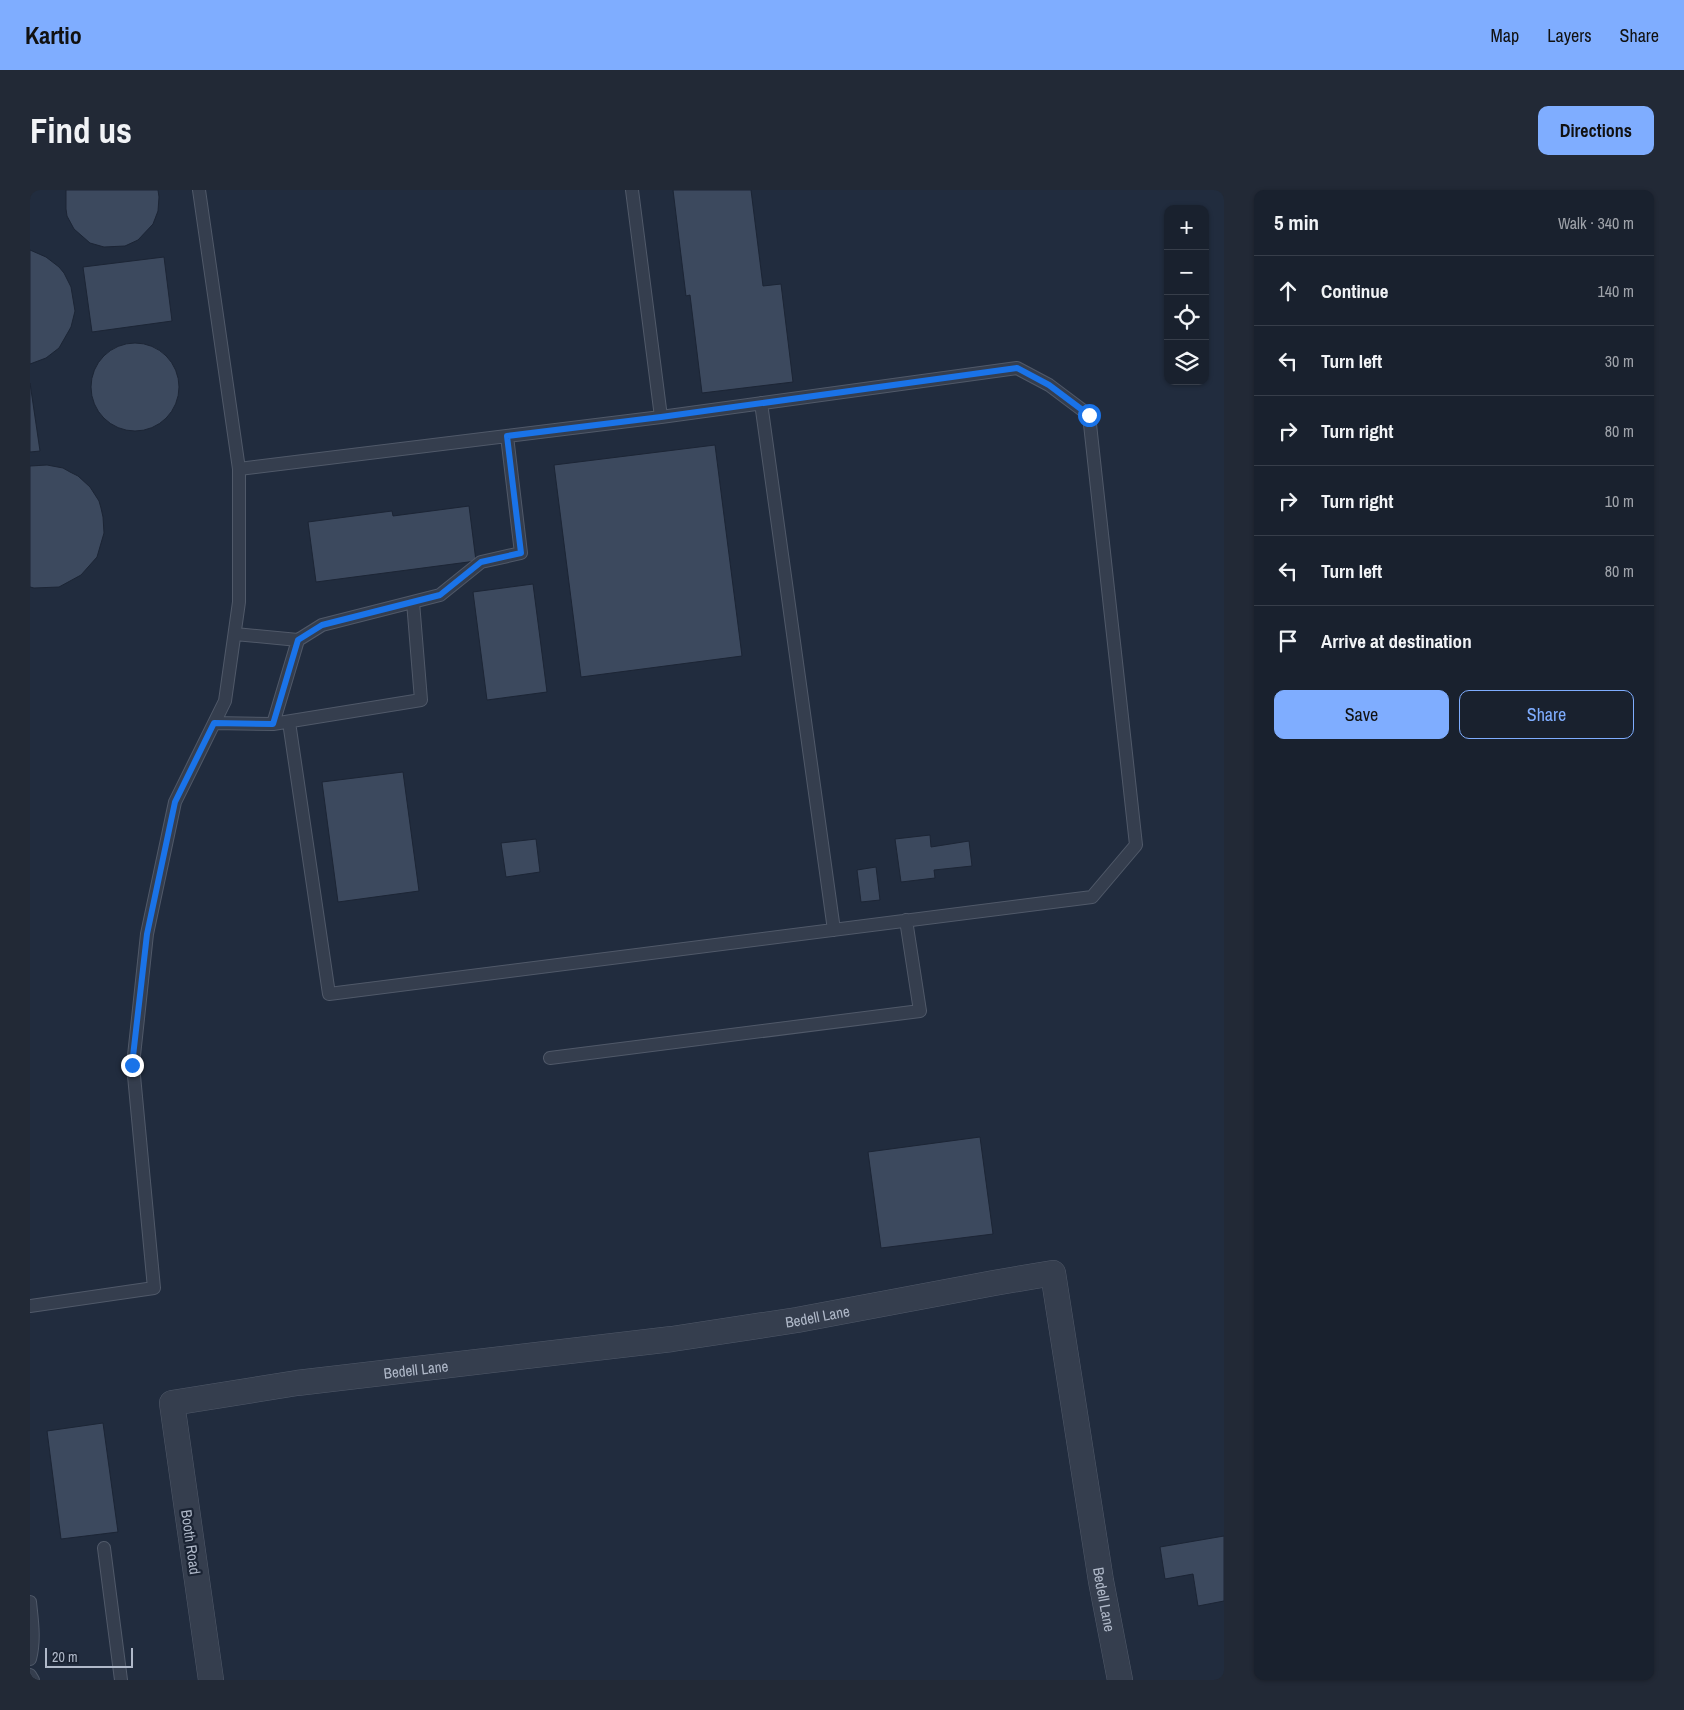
<!DOCTYPE html>
<html lang="en">
<head>
<meta charset="utf-8">
<style>
  :root { --surface:#19212e; --page:#222936; --text:#f1f3f6; --muted:#9fa3aa; --line:#373e4a; --accent:#7fadff }
  body { margin:0; font-family:"Archivo Narrow",sans-serif; background:var(--page); color:var(--text) }
  .controls { position:absolute; right:15px; top:15px; display:grid; overflow:hidden; border-radius:10px; box-shadow:0 1px 4px #0004 }
  .controls button { width:45px; height:45px; display:grid; place-items:center; padding:0; border:0; border-bottom:1px solid var(--line); background:var(--surface); color:var(--text); font:25px sans-serif }
  .scale { position:absolute; left:15px; bottom:12px; width:88px; box-sizing:border-box; padding-left:5px; border:2px solid #b0b9c9; border-top:0; font-size:14px; line-height:18px; white-space:nowrap; color:#b0b9c9; -webkit-text-stroke:4px #1a2333; paint-order:stroke }
  .stop { position:absolute; width:15px; height:15px; margin:-11px; border:4px solid #1a73e8; border-radius:50%; background:#fff }
  .stop.end { background:#1a73e8; border-color:#fff; box-shadow:0 1px 5px #0008 }
  .list { margin:0; padding:0; list-style:none }
  h2 { display:flex; justify-content:space-between; align-items:center; height:65px; margin:0; padding:0 20px; font-size:21px }
  h2 small { font-size:16px; font-weight:400; color:var(--muted) }
  .list li { display:grid; grid-template-columns:32px 1fr auto; gap:15px; align-items:center; box-sizing:border-box; height:70px; padding:0 20px; border-top:1px solid var(--line) }
  .list b { display:block; font-size:19px; white-space:nowrap }
  .list em { font-size:16px; font-style:normal; color:var(--muted) }
  .actions { display:flex; gap:10px; padding:15px 20px }
  .actions a { flex:1; padding:11px 0; border:1px solid var(--accent); border-radius:10px; text-align:center; font-size:18px; color:var(--accent) }
  .actions .main { background:var(--accent); color:#111 }
  .icon { flex:none; width:28px; height:28px; fill:none; stroke:currentColor; stroke-width:2; stroke-linecap:round; stroke-linejoin:round }
  .map { position:relative; flex:none; width:1194px; height:1490px; overflow:hidden; border-radius:10px }
  header { display:flex; align-items:center; gap:30px; box-sizing:border-box; height:70px; padding:0 25px; background:var(--accent); color:#111 }
  header strong { font-size:24px }
  nav { display:flex; gap:28px; margin-inline-start:auto; font-size:18px }
  .intro { display:flex; align-items:center; justify-content:space-between; box-sizing:border-box; height:120px; padding:0 30px }
  h1 { margin:0; font-size:35px }
  .button { padding:12px 22px; border-radius:10px; background:var(--accent); color:#111; font-size:18px; font-weight:700 }
  main { display:flex; gap:30px; padding:0 30px }
  aside { flex:1; background:var(--surface); border-radius:10px; box-shadow:0 1px 4px #0004 }
  .map>svg:first-child { display:block }
  .building { fill:#3c495e; stroke:#1c2535 }
  .lines { fill:none; stroke-linecap:round; stroke-linejoin:round }
  .lane-casing { stroke:#505969; stroke-width:14 }
  .street-casing { stroke:#505969; stroke-width:26 }
  .lane { stroke:#353e4e; stroke-width:12 }
  .street { stroke:#353e4e; stroke-width:25 }
  .route { stroke:#1a73e8; stroke-width:6 }
  .labels { text-anchor:middle; dominant-baseline:central; stroke-width:4.5; stroke-linejoin:round; paint-order:stroke }
  .street-label { font-size:15px; fill:#b0b9c9; stroke:#1a2333 }
</style>
</head>
<body>
<header>
<strong>Kartio</strong>
<nav><a>Map</a><a>Layers</a><a>Share</a></nav>
</header>
<div class="intro"><h1>Find us</h1><a class="button">Directions</a></div>
<main>
<div class="map">
<svg width="1194" height="1490" viewBox="0 0 1194 1490">
  <rect width="100%" height="100%" fill="#212c3e"/>
  <path class="building" d="M36,0H128L129,7L128,21L123,34L108,50L95,56L74,57L60,53L44,39L37,26L36,19Z
    M643,0H721L733,96L751,94L763,192L672,203L660,105L656,106Z
    M0,60L16,67L29,77L34,83L41,97L45,121L41,137L29,158L16,168L0,174Z
    M134,67L142,131L62,142L53,77Z
    M61 197a44 44 0 1 1 88 0a44 44 0 1 1-88 0Z
    M0,193L10,261L0,262Z
    M685,255L712,466L551,487L524,275Z
    M17,275L33,278L40,282L48,286L60,297L69,311L71,318L73,327L74,343L67,367L51,385L29,397L4,398L0,397V276Z
    M439,316L446,371L286,392L278,332L362,321L363,326Z
    M503,394L517,502L457,510L443,402Z
    M373,582L389,701L308,712L292,592Z
    M900,645L901,657L939,651L942,676L904,680L905,688L871,692L865,649Z
    M506,649L510,682L476,687L471,653Z
    M846,677L850,710L831,712L827,680Z
    M950,947L963,1044L851,1058L838,962Z
    M73,1233L88,1342L31,1349L17,1241Z
    M1194,1346V1411L1168,1416L1163,1384L1135,1389L1130,1357Z"/>
  <g class="lines">
    <defs>
      <path id="lane" d="M731,213L804,740
        M209,279L631,227L602,0
        M205,444L268,450L292,435L410,405L451,372L491,363L477,246
        M259,532L299,804L1062,707L1106,655L1059,225L1019,195L987,178L631,227
        M184,533L243,534L268,450
        M243,534L391,510L383,412
        M520,868L890,821L876,730
        M0,1116L124,1098L103,875L117,744L145,612L195,511L209,412V279L169,0
        M74,1358L91,1490
        M0,1412C2,1431 5,1450 0,1469
        M0,1485L3,1490"/>
      <g id="street">
        <path id="s1" d="M181,1490L142,1213L267,1193L642,1149L767,1130L964,1093L1023,1083L1071,1391L1090,1490"/>
      </g>
    </defs>
    <use href="#lane" class="lane-casing"/>
    <use href="#street" class="street-casing"/>
    <use href="#lane" class="lane"/>
    <use href="#street" class="street"/>
  </g>
  <g class="lines">
    <path class="route" d="M102,875L117,744L145,612L184,533L243,534L268,450L292,435L410,405L451,372L491,363L477,246L631,227L987,178L1019,195L1059,225"/>
  </g>
  <g class="labels">
    <g class="street-label">
      <text stroke="none"><textPath href="#s1" startOffset="931">Bedell Lane</textPath></text>
      <text stroke="none"><textPath href="#s1" startOffset="526">Bedell Lane</textPath></text>
      <text transform="translate(161 1352) rotate(82)">Booth Road</text>
      <text stroke="none"><textPath href="#s1" startOffset="1501">Bedell Lane</textPath></text>
    </g>
  </g>
</svg>
<div class="controls">
<button>+</button>
<button>−</button>
<button><svg class="icon" aria-label="locate" viewBox="0 0 24 24"><circle cx="12" cy="12" r="6"/><path d="M12 2v4M12 18v4M2 12h4M18 12h4"/></svg></button>
<button><svg class="icon" aria-label="layers" viewBox="0 0 24 24"><path d="M12 4l9 5-9 5-9-5zM3 14l9 5 9-5"/></svg></button>
</div>
<div class="scale">20 m</div>
<div class="stop" style="left:1059px;top:225px"></div>
<div class="stop end" style="left:102px;top:875px"></div>
</div>
<aside>
<h2>5 min<small>Walk · 340 m</small></h2>
<ul class="list">
<li><svg class="icon" aria-label="ahead" viewBox="0 0 24 24"><path d="M12 20V5M6 11l6-6 6 6"/></svg><div><b>Continue</b></div><em>140 m</em></li>
<li><svg class="icon" aria-label="left" viewBox="0 0 24 24"><path d="M17 20v-9H6M10 6l-5 5 5 5"/></svg><div><b>Turn left</b></div><em>30 m</em></li>
<li><svg class="icon" aria-label="right" viewBox="0 0 24 24"><path d="M7 20v-9h11M14 6l5 5-5 5"/></svg><div><b>Turn right</b></div><em>80 m</em></li>
<li><svg class="icon" aria-label="right" viewBox="0 0 24 24"><path d="M7 20v-9h11M14 6l5 5-5 5"/></svg><div><b>Turn right</b></div><em>10 m</em></li>
<li><svg class="icon" aria-label="left" viewBox="0 0 24 24"><path d="M17 20v-9H6M10 6l-5 5 5 5"/></svg><div><b>Turn left</b></div><em>80 m</em></li>
<li><svg class="icon" aria-label="arrive" viewBox="0 0 24 24"><path d="M6 21V4h12l-3 4 3 4H6"/></svg><div><b>Arrive at destination</b></div></li>
</ul>
<div class="actions"><a class="main">Save</a><a>Share</a></div>
</aside>
</main>
</body>
</html>
